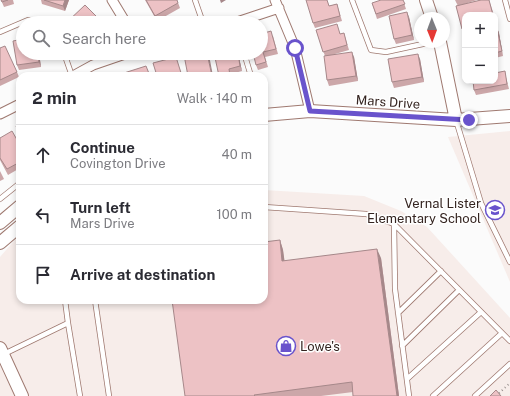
<!DOCTYPE html>
<html lang="en">
<head>
<meta charset="utf-8">
<style>
  :root { --surface:#fff; --page:#f7f7f7; --text:#2b2b33; --muted:#7c7c81; --line:#e1e1e2 }
  body { margin:0; font-family:"Public Sans",sans-serif; background:var(--page); color:var(--text) }
  .controls { position:absolute; right:12px; top:12px; display:grid; overflow:hidden; border-radius:8px; box-shadow:0 2px 6px #0003 }
  .controls button { width:36px; height:36px; display:grid; place-items:center; padding:0; border:0; border-bottom:1px solid var(--line); background:var(--surface); color:var(--text); font:20px sans-serif }
  .compass { position:absolute; left:414px; top:12px; width:36px; height:36px; border-radius:50%; background:var(--surface); box-shadow:0 2px 6px #0003; rotate:179deg }
  .stop { position:absolute; width:12px; height:12px; margin:-9px; border:3px solid #6953cc; border-radius:50%; background:#fff }
  .stop.end { background:#6953cc; border-color:#fff; box-shadow:0 1px 4px #0008 }
  .list { margin:0; padding:0; list-style:none }
  h2 { display:flex; justify-content:space-between; align-items:center; height:52px; margin:0; padding:0 16px; font-size:17px }
  h2 small { font-size:13px; font-weight:400; color:var(--muted) }
  .list li { display:grid; grid-template-columns:26px 1fr auto; gap:12px; align-items:center; box-sizing:border-box; height:60px; padding:0 16px; border-top:1px solid var(--line) }
  .list b { display:block; font-size:15px; white-space:nowrap }
  .list p { margin:0; font-size:13px; white-space:nowrap; color:var(--muted) }
  .list em { font-size:13px; font-style:normal; color:var(--muted) }
  .icon { flex:none; width:22px; height:22px; fill:none; stroke:currentColor; stroke-width:2; stroke-linecap:round; stroke-linejoin:round }
  .map { position:relative; flex:none; width:510px; height:396px; overflow:hidden }
  .search { position:absolute; background:var(--surface); box-shadow:0 2px 6px #0003; left:16px; top:16px; width:252px; height:44px; display:flex; align-items:center; gap:10px; box-sizing:border-box; padding:0 14px; border-radius:22px; color:var(--muted); font-size:15px }
  .panel { position:absolute; background:var(--surface); box-shadow:0 2px 6px #0003; left:16px; top:72px; width:252px; height:232px; border-radius:12px }
  .map>svg:first-child { display:block }
  .built { fill:#f7edea }
  .lines { fill:none; stroke-linecap:round; stroke-linejoin:round }
  .lane-casing { stroke:#9f7970; stroke-width:6 }
  .street-casing { stroke:#9f7970; stroke-width:11 }
  .secondary-casing { stroke:#9f7970; stroke-width:14 }
  .path { stroke:#978f8d; stroke-width:2; stroke-dasharray:1 3; stroke-linecap:butt }
  .lane { stroke:#fff; stroke-width:4.5 }
  .street { stroke:#fff; stroke-width:9 }
  .secondary { stroke:#fff; stroke-width:12 }
  .wall { fill:#cca7a9 }
  .shaded-wall { fill:#a6888a }
  .building { fill:#edc2c5; stroke:#a6888a }
  .route { stroke:#6953cc; stroke-width:5 }
  .labels { text-anchor:middle; dominant-baseline:central; stroke-width:3; stroke-linejoin:round; paint-order:stroke }
  .street-label { font-size:13px; fill:#342420; stroke:#fff }
  .poi-label { font-size:13px; fill:#342420; stroke:#fff; text-anchor:end }
</style>
</head>
<body>
<div class="map">
<svg width="510" height="396" viewBox="0 0 510 396">
  <rect width="100%" height="100%" fill="#fbfbfb"/>
  <path class="built" d="M510,131V282L448,137Z
    M264,190L364,196L401,211L427,227L510,318V396H0V257L20,234V300H264Z"/>
  <g class="lines">
    <defs>
      <path id="lane" d="M195,0L203,23
        M352,0L371,50L386,52L432,42
        M505,0L510,19
        M0,32L28,20L38,23
        M64,53L72,76
        M244,53L251,76
        M456,120L481,203L510,262
        M0,199L20,183
        M264,207L366,214L394,224L395,289L409,396
        M394,224L510,341
        M95,300L109,396
        M398,313L441,271
        M68,323L80,396
        M402,346L459,290
        M4,354L68,323L65,300
        M407,379L481,312
        M433,396L502,333
        M475,396L510,364"/>
      <path id="street" d="M112,0L126,23
        M275,0L295,48L310,111
        M234,23L279,8
        M73,76L93,65L128,53
        M0,114L20,104"/>
      <path id="secondary" d="M426,0L432,18
        M440,42L456,120
        M264,115L310,111L456,120L510,116
        M0,223L20,206
        M0,243L20,226
        M0,348L22,396"/>
    </defs>
    <use href="#lane" class="lane-casing"/>
    <use href="#street" class="street-casing"/>
    <use href="#secondary" class="secondary-casing"/>
    <path class="path" d="M496,396L510,383"/>
    <use href="#lane" class="lane"/>
    <use href="#street" class="street"/>
    <use href="#secondary" class="secondary"/>
  </g>
  <path class="wall" d="M1,0H13L14,4L4,7Z
    M41,0H69L65,11L42,4Z
    M145,0H177L180,8L157,21Z
    M327,0L329,6L337,4L342,21L315,28L313,23Z
    M403,0L406,9L377,19L372,3Z
    M455,0H477L458,6Z
    M481,0H489L494,15H465V34H464L456,6Z
    M409,17L414,40L396,44L394,39Z
    M495,28H497L499,33L503,56L495,58Z
    M316,30L340,34L344,33L349,50L335,54L354,57L358,81L329,86L327,80L325,56Z
    M273,36L278,54L265,57L268,67L258,70L256,65Z
    M0,48L17,72L19,77L0,86Z
    M23,53H39L41,67L19,70L17,65Z
    M238,53L242,71L231,74V76H219Z
    M420,59L424,82L394,88L392,82Z
    M495,69L496,73L505,71L506,77L509,89L476,95L474,90L495,81Z
    M0,138L20,145V168L8,175L0,160Z
    M0,171L4,179L0,181Z
    M280,240L283,250L284,261L381,258L399,396H353V392L321,396H185Z"/>
  <path class="shaded-wall" d="M65,0H69L65,11L63,6Z
    M220,0H226L221,3Z
    M407,12L409,17L414,40L412,35Z
    M497,28L499,33L503,56L502,51Z
    M352,52L354,57L358,81L356,76Z
    M38,53H39L41,67L39,62Z
    M207,53L209,55L213,76H212Z
    M238,53L242,71L240,66Z
    M418,54L420,59L424,82L422,77Z
    M280,240L283,250L286,271L282,261Z
    M377,249L381,258L399,396H397Z"/>
  <path class="building" d="M1,0H8L2,2Z
    M44,0H65L63,6Z
    M146,0H177L178,3L155,16Z
    M306,0H327L329,6L337,4L340,16L313,23Z
    M381,0H403L405,4L376,14L372,3Z
    M481,0H489L493,15H465V28L462,29L456,6Z
    M85,5L102,22L101,23H66Z
    M407,12L412,35L394,39L389,16Z
    M337,24L340,34L344,33L347,45L323,52L316,30Z
    M495,28H497L502,51L495,53Z
    M271,31L276,49L263,52L266,62L256,65L253,53H261V34Z
    M23,39V53H38L39,62L17,65L13,41Z
    M5,46L17,72L0,80V48Z
    M352,52L356,76L327,80L324,56Z
    M192,53H207L212,76H188L184,55Z
    M214,53H238L240,66L229,69L230,76H219Z
    M418,54L422,77L392,82L388,59Z
    M176,57L182,76H157L153,63Z
    M146,66L150,76H125L124,73Z
    M505,71L507,84L474,90L473,81H495V73Z
    M20,124V135L16,126Z
    M12,131L20,145V162L7,169L0,158V138Z
    M280,240L282,261L377,249L397,396H353L352,382L254,395L255,396H185L172,300H264V242Z
    M496,390L501,396H490Z"/>
  <g class="lines">
    <path class="route" d="M295,48L310,111L469,120"/>
  </g>
  <defs>
    <symbol id="school-ring" viewBox="-11 -11 22 22"><circle r="9.5" fill="#fff" stroke="#6953cc" stroke-width="1.5"/><path d="M0-5L7-2L0 1L-7-2ZM-4 1L0 2.5L4 1V4Q0 6-4 4Z" fill="#6953cc"/></symbol>
    <symbol id="shop-ring" viewBox="-11 -11 22 22"><circle r="9.5" fill="#fff" stroke="#6953cc" stroke-width="1.5"/><path d="M-5-2.5h2.3a2.7 3.5 0 0 1 5.4 0H5L5.5 6h-11ZM-1.5-2.5h3a1.5 2.3 0 0 0-3 0Z" fill="#6953cc"/></symbol>
  </defs>
  <g fill-rule="evenodd">
    <use href="#school-ring" x="484" y="199" width="22" height="22"/>
    <use href="#shop-ring" x="275" y="335" width="22" height="22"/>
  </g>
  <g class="labels">
    <g class="street-label">
      <text transform="translate(388 102) rotate(4)">Mars Drive</text>
    </g>
    <g class="poi-label">
      <text x="481" y="203">Vernal Lister<tspan x="481" dy="15">Elementary School</tspan></text>
      <text x="300" y="346" text-anchor="start">Lowe's</text>
    </g>
  </g>
</svg>
<div class="controls">
<button>+</button>
<button>−</button>
</div>
<svg class="compass" viewBox="-18 -18 36 36"><path d="M0-13l5 13h-10z" fill="#e53935"/><path d="M0 13l5-13h-10z" fill="#7c7c81"/></svg>
<div class="stop" style="left:295px;top:48px"></div>
<div class="stop end" style="left:469px;top:120px"></div>
<div class="search"><svg class="icon" aria-label="search" viewBox="0 0 24 24"><circle cx="10" cy="10" r="6"/><path d="M15 15l6 6"/></svg>Search here</div>
<section class="panel">
<h2>2 min<small>Walk · 140 m</small></h2>
<ul class="list">
<li><svg class="icon" aria-label="ahead" viewBox="0 0 24 24"><path d="M12 20V5M6 11l6-6 6 6"/></svg><div><b>Continue</b><p>Covington Drive</p></div><em>40 m</em></li>
<li><svg class="icon" aria-label="left" viewBox="0 0 24 24"><path d="M17 20v-9H6M10 6l-5 5 5 5"/></svg><div><b>Turn left</b><p>Mars Drive</p></div><em>100 m</em></li>
<li><svg class="icon" aria-label="arrive" viewBox="0 0 24 24"><path d="M6 21V4h12l-3 4 3 4H6"/></svg><div><b>Arrive at destination</b></div></li>
</ul>
</section>
</div>
</body>
</html>
